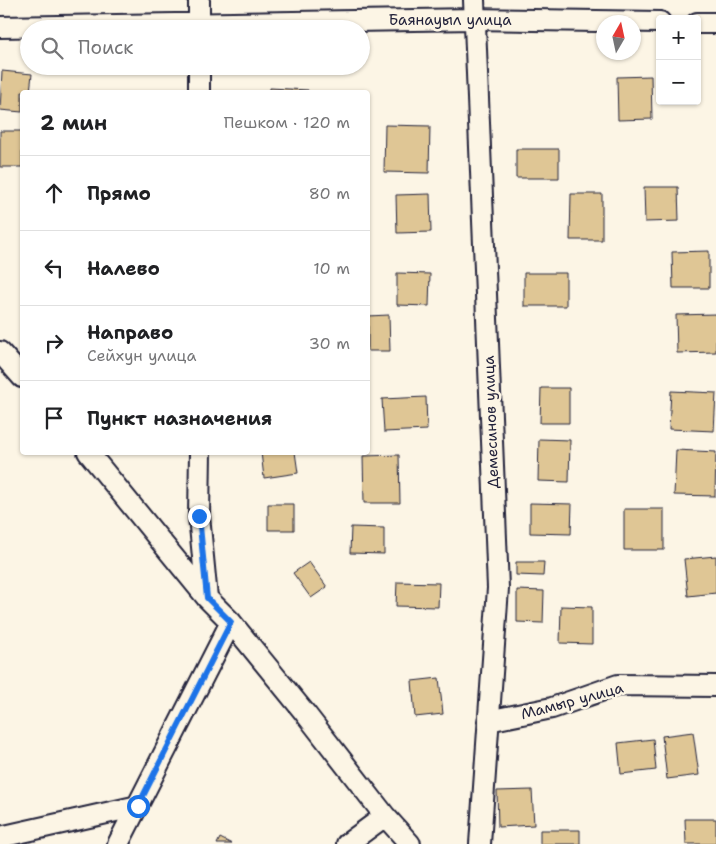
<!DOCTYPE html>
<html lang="ru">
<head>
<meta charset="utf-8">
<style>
  :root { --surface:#fff; --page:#f6f6f6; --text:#202124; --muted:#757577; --line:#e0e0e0 }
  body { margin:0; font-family:"Shantell Sans",sans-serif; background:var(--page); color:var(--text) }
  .controls { position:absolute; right:15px; top:15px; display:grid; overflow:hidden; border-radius:5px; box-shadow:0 1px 4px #0004 }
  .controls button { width:45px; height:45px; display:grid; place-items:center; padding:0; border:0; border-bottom:1px solid var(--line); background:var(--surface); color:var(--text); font:25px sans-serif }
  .compass { position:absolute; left:596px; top:15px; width:45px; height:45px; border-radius:50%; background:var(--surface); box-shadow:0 1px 4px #0004; rotate:9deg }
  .stop { position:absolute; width:15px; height:15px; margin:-11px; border:4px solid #1a73e8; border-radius:50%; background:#fff }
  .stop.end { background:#1a73e8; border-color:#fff; box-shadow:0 1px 5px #0008 }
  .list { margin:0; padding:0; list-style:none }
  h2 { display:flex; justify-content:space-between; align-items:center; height:65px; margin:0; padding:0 20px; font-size:21px }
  h2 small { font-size:16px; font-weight:400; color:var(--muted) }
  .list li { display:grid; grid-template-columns:32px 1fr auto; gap:15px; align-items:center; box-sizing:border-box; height:75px; padding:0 20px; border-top:1px solid var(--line) }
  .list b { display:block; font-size:19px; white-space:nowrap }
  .list p { margin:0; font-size:16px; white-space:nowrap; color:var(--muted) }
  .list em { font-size:16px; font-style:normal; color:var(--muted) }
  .icon { flex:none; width:28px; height:28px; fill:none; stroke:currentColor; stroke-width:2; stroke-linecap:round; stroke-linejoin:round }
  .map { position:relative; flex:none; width:716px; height:844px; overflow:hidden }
  .search { position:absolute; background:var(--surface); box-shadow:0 1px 4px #0004; left:20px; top:20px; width:350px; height:55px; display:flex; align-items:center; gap:12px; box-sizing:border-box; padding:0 18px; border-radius:28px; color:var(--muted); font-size:19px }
  .panel { position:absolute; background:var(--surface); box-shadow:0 1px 4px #0004; left:20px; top:90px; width:350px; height:365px; border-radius:5px }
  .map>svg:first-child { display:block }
  .building { fill:#dfc695; stroke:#22223b }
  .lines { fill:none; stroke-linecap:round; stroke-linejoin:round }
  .minor-casing { stroke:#22223b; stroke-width:24 }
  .minor { stroke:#fcf5e5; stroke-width:20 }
  .route { stroke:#1a73e8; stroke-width:6 }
  .labels { text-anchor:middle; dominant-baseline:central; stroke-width:5; stroke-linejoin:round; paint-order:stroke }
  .street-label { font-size:15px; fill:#22223b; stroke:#fcf5e5 }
</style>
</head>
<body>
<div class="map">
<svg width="716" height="844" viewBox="0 0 716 844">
  <rect width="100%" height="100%" fill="#fcf5e5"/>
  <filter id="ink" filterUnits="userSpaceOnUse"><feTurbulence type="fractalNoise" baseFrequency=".02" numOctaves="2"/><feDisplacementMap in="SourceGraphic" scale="10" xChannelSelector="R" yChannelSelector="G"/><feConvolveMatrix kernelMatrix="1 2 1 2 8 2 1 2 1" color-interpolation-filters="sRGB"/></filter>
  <g filter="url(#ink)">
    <path class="building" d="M2,71L32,74L30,92H22V112L0,110Z
      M651,76L652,119L618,120L617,77Z
      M270,88L308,90V92H270Z
      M385,125L430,126L429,173L384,172Z
      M0,131H22V167H0Z
      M516,149H559V178H516Z
      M644,187H678L679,221L645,222Z
      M430,194L431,232L397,233L396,195Z
      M571,194H602V240H570Z
      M709,251V288H673L672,252Z
      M397,273L430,274L429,306L397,305Z
      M524,273H566V306H524Z
      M716,314V352L677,353L676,315Z
      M389,315L390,351H368V316Z
      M541,388H569V423H540Z
      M671,391L716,393L714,431L669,429Z
      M426,397L427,430L384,432L382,399Z
      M539,439L570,440L569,482L538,481Z
      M676,450L716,452L715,496L674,495Z
      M261,452H295L298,473L264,478Z
      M399,455L400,503H364L363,456Z
      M530,503L572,504L571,534L530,533Z
      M268,504H294V530H268Z
      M624,509H664V550H624Z
      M351,527L384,528V554L350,553Z
      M716,556V593L688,596L684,559Z
      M309,562L327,587L311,598L293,573Z
      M516,562H544L543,576L516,575Z
      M397,582L439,583L438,607L396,606Z
      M517,590L544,591L543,623L517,622Z
      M561,606L592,607V644L560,643Z
      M439,678L443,714L415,717L412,681Z
      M693,732L699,775L667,779L662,736Z
      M653,739L656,770L621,774L618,743Z
      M532,790L534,825L498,827L497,791Z
      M685,819H716V844H686Z
      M540,830H580V844H540Z
      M220,838L232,844H217Z"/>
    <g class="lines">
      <defs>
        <path id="minor" d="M474,0L498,588L480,844
          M697,23H716
          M0,27L474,19L660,22
          M199,29V0
          M199,66V92
          M0,352L22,377
          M88,452L207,598L231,622L305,713L385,816L410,844
          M200,452L199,516L207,598
          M488,721L552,708L618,685L716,686
          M0,837L138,806
          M118,844L231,622
          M347,844L385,816"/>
      </defs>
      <use href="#minor" class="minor-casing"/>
      <use href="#minor" class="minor"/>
    </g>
  </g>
  <g class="lines" filter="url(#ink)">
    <path class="route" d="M138,806L231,622L207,598L199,516"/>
  </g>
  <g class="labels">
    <g class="street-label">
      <text x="450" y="20">Баянауыл улица</text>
      <text transform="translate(491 422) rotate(-92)">Демесинов улица</text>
      <text transform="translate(572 701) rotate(-15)">Мамыр улица</text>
    </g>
  </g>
</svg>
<div class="controls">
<button>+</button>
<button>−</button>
</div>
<svg class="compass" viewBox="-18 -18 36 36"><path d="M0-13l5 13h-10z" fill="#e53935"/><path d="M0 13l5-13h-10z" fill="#757577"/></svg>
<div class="stop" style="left:138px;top:806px"></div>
<div class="stop end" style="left:199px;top:516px"></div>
<div class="search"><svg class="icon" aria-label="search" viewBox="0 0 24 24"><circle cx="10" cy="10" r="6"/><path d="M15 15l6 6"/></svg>Поиск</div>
<section class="panel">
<h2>2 мин<small>Пешком · 120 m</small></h2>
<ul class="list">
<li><svg class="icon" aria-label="ahead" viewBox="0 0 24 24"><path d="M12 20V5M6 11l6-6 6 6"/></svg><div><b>Прямо</b></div><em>80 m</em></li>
<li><svg class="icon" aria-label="left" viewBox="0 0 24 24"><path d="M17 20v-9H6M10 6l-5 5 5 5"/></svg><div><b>Налево</b></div><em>10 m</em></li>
<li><svg class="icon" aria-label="right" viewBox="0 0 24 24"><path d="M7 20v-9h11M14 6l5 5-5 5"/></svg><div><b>Направо</b><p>Сейхун улица</p></div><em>30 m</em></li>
<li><svg class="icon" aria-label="arrive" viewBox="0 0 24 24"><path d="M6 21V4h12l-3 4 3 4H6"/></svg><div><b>Пункт назначения</b></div></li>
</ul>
</section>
</div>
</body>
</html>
